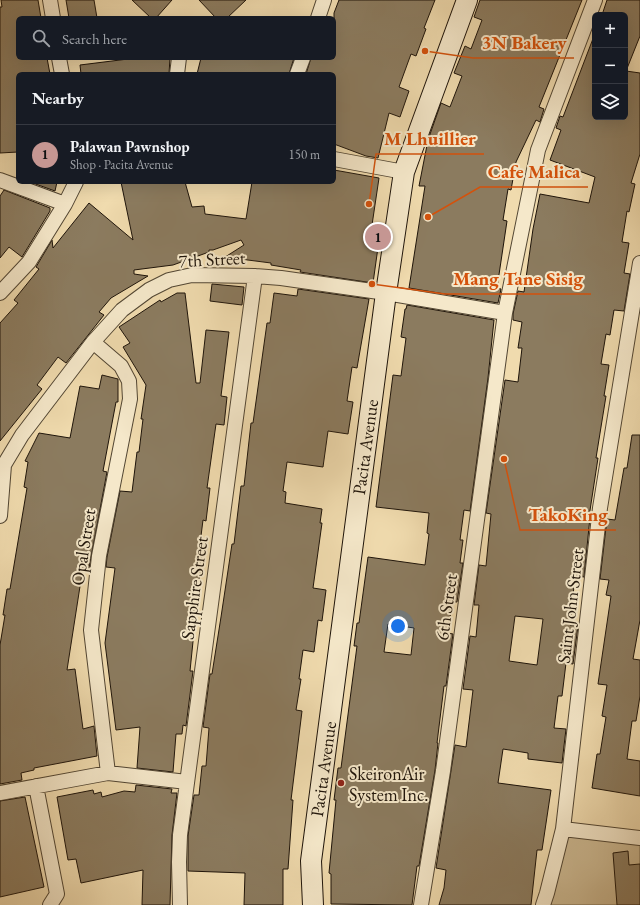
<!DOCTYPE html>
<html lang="en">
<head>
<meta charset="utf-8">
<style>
  :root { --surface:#171b24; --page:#20242c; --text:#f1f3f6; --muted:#9ea1a6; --line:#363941; --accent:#c59692 }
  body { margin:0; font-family:"EB Garamond",serif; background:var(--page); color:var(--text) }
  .controls { position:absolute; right:12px; top:12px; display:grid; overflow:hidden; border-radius:6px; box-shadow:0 4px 16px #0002 }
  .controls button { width:36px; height:36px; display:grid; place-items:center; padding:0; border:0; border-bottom:1px solid var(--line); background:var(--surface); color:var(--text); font:20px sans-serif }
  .you { position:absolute; left:398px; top:626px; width:14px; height:14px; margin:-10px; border:3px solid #fff; border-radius:50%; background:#1a73e8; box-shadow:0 0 0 6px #1a73e833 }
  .badge { display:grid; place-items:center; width:26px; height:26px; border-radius:50%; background:var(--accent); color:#111; font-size:13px; font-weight:700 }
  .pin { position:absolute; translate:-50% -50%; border:2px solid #fff; box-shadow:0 1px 4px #0006 }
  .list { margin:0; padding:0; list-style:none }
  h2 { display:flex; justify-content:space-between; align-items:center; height:52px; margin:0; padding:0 16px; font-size:17px }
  h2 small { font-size:13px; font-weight:400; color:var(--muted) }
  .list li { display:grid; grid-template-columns:26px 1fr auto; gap:12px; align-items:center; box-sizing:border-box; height:60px; padding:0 16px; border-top:1px solid var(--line) }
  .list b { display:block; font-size:15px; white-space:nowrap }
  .list p { margin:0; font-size:13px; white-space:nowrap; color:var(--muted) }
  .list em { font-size:13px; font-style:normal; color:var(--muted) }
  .icon { flex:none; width:22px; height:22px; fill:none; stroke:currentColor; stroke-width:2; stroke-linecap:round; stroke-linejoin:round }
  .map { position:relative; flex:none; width:640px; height:905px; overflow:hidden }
  .search { position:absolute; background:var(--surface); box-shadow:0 4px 16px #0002; left:16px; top:16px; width:320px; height:44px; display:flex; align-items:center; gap:10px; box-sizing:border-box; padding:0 14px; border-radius:6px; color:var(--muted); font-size:15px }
  .panel { position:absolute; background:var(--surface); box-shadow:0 4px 16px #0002; left:16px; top:72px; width:320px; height:112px; border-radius:6px }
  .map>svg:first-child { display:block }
  .green { fill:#ccb992; stroke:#75664e }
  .building { fill:#8b7b5f; stroke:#1e140a; fill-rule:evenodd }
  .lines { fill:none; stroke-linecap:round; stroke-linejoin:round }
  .street-casing { stroke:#524633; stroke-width:16 }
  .secondary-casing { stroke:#1e140a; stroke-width:22 }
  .street { stroke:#f5e8ca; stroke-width:14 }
  .secondary { stroke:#f5e8ca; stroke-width:20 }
  .poi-dot { fill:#8f2418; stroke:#f5e8ca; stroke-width:1.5 }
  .labels { text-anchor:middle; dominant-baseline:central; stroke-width:4; stroke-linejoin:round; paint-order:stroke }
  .street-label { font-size:18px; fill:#1e140a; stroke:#f5e8ca }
  .poi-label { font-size:18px; fill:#1e140a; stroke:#f5e8ca; text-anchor:start }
  .leader { fill:none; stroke:#d4520c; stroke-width:1.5 }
  .callout-dot { fill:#d4520c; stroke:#f5e8ca; stroke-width:1.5 }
  .callout-label { font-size:19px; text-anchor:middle; font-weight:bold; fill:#d4520c; stroke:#f5e8ca; stroke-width:4; stroke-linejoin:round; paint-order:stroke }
</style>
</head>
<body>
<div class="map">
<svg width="640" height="905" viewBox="0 0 640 905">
  <rect width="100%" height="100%" fill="#f0dbae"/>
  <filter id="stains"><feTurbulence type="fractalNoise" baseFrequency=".005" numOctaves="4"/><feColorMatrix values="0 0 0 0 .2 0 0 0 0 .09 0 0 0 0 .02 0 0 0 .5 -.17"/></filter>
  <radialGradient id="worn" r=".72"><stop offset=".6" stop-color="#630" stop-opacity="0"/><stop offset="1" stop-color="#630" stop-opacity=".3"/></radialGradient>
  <path class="green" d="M569,836L640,842V905H546L562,846Z"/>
  <path class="building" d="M1,0H38L41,18H18V58H47L50,74H18V152L0,153V7H2Z
    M66,0H94L97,18H69Z
    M132,0H172L156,18H151Z
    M199,0H246L227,18H216Z
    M339,0H435L424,28L426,29L416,56L411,54L399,87L409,91L400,117L389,113L378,158L366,156L334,144V74H306L311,58H334V13Z
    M480,0H582L539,107L544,109L540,122L536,120L516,162L511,190L508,189L503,220L507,221L497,288L501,289L498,303L409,288L425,186H419L428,140L441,103L450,107L462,76L454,73L465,46L471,49L482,20L474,17Z
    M607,0H640V36L626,71L640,73V154L631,183L635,184L629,212L627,211L622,242L629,243L624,273L630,274L624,311L614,310L610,335L606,334L601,364L609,365L604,396H606L596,458H598L589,517H590L584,577L575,576L570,625L578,626L573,664L566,663L562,696H558L554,728L566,729L562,763L528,759V753L503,749L498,783L551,790L542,850H537L531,905H439L444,888L446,870L436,868L455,745L466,747L473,690L463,689L470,636L476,637L479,605H474L479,565L486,566L491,514L486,513L505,380L518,382L522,348H518L522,322L513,320V314L518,291L524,292L533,229L540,194L589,203L595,177L550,160L561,130L556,128L560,116L563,117L594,36H595V117H625V15H602ZM515,616L543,619L537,665L509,661Z
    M128,58H170L169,74H81L80,65L128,59Z
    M201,58H294L289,74H197Z
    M334,170L379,178L372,225L381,226L373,283L300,272L301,270L271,265V263L240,259L245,257L222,259L244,245L241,240L213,250H209V252L173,265L134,270V274L148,276L111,298L99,312L104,315L66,363L58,357L37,385L42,389L0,441V323L18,303L14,300L39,269L36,267L52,240L53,248L89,203L133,240L121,182H185L192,207L204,206L205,214L246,219L252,182H334Z
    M30,182H57L55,191Z
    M4,190L50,208V211L22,257L9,247L0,258V196Z
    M212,284L244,287L242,305L210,301Z
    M298,289L369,299L357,368L352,367L347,401L353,402L348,434L328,431L323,467L287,462L283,491L286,492L285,503L322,509L320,523H322L313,588L326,590L322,621L318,620L314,652L303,650L299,679H301L296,710L302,711L291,800H293L288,869H283V905H244L245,873L188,871V836L194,795H199L202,766H206L209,728L203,727L210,674H212L221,617L232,544H234L241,486H244L251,423H253L267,323H270L274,293L297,296Z
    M177,293H185L196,383H200L206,330L229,332L221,396L227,397L224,425L216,424L207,488H210L206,521L203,520L199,552L202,553L190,671H193L186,726L183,725L182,734H176L173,772L137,768L140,727L116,730L105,643L115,568L106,567L107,557L120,491L132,492L137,452H139L143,419H141L146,385L123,347L130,343L119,327L160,300L161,302Z
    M407,305L494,320L488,378L470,511L464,510L460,540H463L460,563H463L457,602H452L448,633L453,634L446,686H444L437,743H438L435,770L419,866H417L412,905L331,904V874L329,873L336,800H334L338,768H341L357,646H354L357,623H359L368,557L425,565L429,534L427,533L429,513L376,507L393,375L401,376L406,338L401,337L405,309H406ZM388,624L414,628L411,655L384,652Z
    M102,375L118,379V402H116L103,471L107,472L89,568L83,567L67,670L75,669L83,729L94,726L97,756L34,768V770L21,773L22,780L0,784V645L5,615H3L7,589H10L27,488L24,487L28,462L25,461L39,433L70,438L80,386L99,389Z
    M632,435H640V620L633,659L640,660V696L636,721H632L627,759L640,761V796L592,788L597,754H600L606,717L602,716L607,685L598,684L611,596L606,595L609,580L600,579L607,519L615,520L624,468H627Z
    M136,785L172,789L171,793H177L172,835L170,905H142L143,870L81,883L76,859L68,860L57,797L93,790L94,794L101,792L102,797L124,791L135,792Z
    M25,797L44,887L0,897V801Z
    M628,851L629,865L640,864V905H617L613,853Z"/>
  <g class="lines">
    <defs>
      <path id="street" d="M50,0L53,18
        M318,18L324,0
        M59,58L62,74
        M177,74L179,58
        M297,74L303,58
        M334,159L404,172
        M0,180L65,204
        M0,293L29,262L65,204L76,182
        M93,342L121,366L129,381L130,399L99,556L91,630L108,773
        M0,516L4,465L22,435L93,342L122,310L149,290L169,280L192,275L255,276L281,278L386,293L505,313
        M36,786L57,894L50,905
        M0,793L108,773L187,782
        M563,829L640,838
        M180,905L179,862L180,835L255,276
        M421,905L443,771L505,313L538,150L595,0
        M543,905L547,893L563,829L600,508L640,263"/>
      <path id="secondary" d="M313,905L311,861L386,293L404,172L467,0"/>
    </defs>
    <use href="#street" class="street-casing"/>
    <use href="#secondary" class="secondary-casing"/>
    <use href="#street" class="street"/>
    <use href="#secondary" class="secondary"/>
  </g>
  <circle class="poi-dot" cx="341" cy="783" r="4"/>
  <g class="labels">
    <g class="street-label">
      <text transform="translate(212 259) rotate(-3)">7th Street</text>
      <text transform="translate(365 447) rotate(-82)">Pacita Avenue</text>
      <text transform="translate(83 547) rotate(-81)">Opal Street</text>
      <text transform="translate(194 588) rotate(-82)">Sapphire Street</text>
      <text transform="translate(570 606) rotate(-83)">Saint John Street</text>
      <text transform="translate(446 607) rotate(-82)">6th Street</text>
      <text transform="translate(323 769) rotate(-82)">Pacita Avenue</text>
    </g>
    <g class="poi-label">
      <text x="349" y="773">SkeironAir<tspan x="349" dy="21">System Inc.</tspan></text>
    </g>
  </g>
  <path class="leader" d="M425 51L473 58H574M369 204L376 154H484M428 217L480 187H588M372 284L445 294H591M504 459L520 530H616"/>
  <g class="callout-dot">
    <circle cx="425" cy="51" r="4"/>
    <circle cx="369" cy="204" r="4"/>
    <circle cx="428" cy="217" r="4"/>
    <circle cx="372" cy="284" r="4"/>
    <circle cx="504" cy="459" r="4"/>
  </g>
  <g class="callout-label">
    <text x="524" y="49">3N Bakery</text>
    <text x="430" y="145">M Lhuillier</text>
    <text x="534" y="178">Cafe Malica</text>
    <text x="518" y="285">Mang Tane Sisig</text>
    <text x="568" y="521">TakoKing</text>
  </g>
  <rect width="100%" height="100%" filter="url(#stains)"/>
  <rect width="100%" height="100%" fill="url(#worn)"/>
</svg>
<div class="controls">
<button>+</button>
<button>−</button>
<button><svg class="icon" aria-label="layers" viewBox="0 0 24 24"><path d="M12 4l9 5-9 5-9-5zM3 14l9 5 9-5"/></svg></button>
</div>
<div class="you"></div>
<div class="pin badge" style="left:378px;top:237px">1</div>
<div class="search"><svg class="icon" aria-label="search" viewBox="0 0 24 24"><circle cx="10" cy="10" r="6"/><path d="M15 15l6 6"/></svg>Search here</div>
<section class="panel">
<h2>Nearby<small></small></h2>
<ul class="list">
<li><span class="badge">1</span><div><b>Palawan Pawnshop</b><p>Shop · Pacita Avenue</p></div><em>150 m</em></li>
</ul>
</section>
</div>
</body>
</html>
